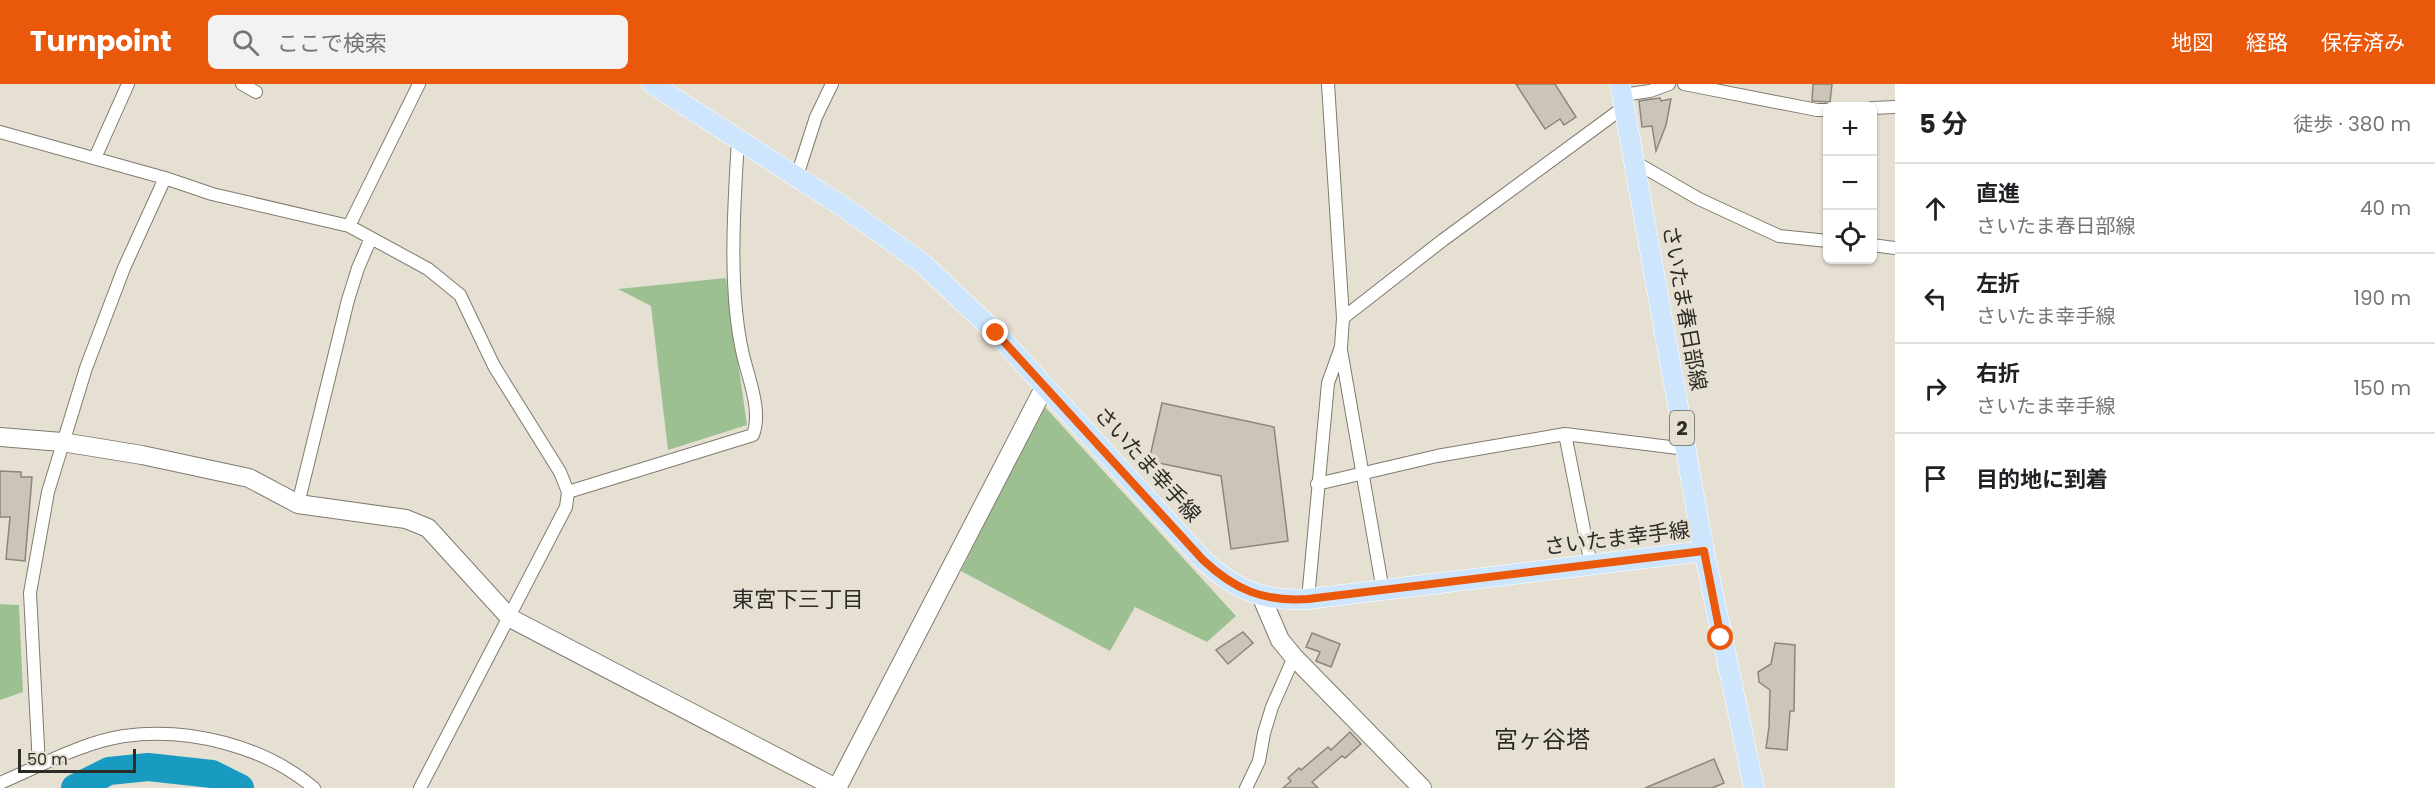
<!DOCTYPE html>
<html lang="ja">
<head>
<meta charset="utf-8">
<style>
  :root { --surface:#fff; --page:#f2f2f2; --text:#202124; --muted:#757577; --line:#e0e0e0; --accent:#ea580c }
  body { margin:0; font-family:Poppins,"Noto Sans JP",sans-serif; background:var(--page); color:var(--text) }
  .controls { position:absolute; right:18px; top:18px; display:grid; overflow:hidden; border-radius:9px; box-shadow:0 2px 4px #0004 }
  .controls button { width:54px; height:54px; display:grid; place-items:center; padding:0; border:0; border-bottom:2px solid var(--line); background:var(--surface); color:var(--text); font:30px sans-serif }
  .scale { position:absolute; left:18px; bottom:15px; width:118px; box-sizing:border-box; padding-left:6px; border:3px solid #2e2b27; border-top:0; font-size:16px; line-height:21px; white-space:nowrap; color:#2e2b27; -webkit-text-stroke:4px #e6e0d3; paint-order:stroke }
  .stop { position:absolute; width:18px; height:18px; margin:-14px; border:4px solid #ea580c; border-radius:50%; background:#fff }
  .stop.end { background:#ea580c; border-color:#fff; box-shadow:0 2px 6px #0008 }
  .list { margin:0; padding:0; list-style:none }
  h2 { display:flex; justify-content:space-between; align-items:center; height:78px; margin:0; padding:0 24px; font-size:26px }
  h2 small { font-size:20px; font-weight:400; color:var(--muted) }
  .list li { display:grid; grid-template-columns:39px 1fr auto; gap:18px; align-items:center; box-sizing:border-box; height:90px; padding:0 24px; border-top:2px solid var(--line) }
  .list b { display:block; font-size:22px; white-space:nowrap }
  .list p { margin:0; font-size:20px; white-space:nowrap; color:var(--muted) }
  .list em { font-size:20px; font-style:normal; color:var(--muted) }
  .icon { flex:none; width:33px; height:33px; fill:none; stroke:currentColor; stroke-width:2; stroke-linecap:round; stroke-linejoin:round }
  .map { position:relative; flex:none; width:1895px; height:704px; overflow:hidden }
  header { display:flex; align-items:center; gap:36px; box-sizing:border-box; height:84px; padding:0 30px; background:var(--accent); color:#fff }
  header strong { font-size:28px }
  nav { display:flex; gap:33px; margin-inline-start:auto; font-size:21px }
  .search { width:420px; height:54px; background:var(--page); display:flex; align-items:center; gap:15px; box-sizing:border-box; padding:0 21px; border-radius:9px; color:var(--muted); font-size:22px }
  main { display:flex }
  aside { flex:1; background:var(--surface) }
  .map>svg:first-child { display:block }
  .green { fill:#9dc093 }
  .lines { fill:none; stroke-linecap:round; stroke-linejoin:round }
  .river { stroke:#199bc1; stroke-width:28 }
  .building { fill:#cbc5b8; stroke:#8c867a; stroke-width:1.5 }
  .street-casing { stroke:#807a6e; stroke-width:14 }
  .secondary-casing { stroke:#807a6e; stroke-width:20 }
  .primary-casing { stroke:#fff; stroke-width:21 }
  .street { stroke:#fff; stroke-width:12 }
  .secondary { stroke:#fff; stroke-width:18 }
  .primary { stroke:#cde6fd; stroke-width:20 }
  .route { stroke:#ea580c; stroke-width:8 }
  .labels { text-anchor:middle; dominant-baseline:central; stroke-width:6; stroke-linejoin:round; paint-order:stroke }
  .shield { fill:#e6e0d3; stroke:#65615b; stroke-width:1.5 }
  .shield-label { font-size:20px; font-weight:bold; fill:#2e2b27 }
  .street-label { font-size:21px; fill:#2e2b27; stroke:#e6e0d3 }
  .neighbourhood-label { font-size:22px; fill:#2e2b27; stroke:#e6e0d3 }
  .quarter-label { font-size:24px; fill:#2e2b27; stroke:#e6e0d3 }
</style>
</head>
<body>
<header>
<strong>Turnpoint</strong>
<div class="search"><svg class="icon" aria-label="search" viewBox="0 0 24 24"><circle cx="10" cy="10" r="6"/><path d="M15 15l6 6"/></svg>ここで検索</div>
<nav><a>地図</a><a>経路</a><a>保存済み</a></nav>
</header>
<main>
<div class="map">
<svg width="1895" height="704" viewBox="0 0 1895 704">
  <rect width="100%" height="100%" fill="#e6e0d3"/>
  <path class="green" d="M726,194L747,341L668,366L651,222L618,205Z
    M1044,322L1236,532L1207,558L1135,523L1110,567L961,487Z
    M0,520L19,521L23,608L0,616Z"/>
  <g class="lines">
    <path class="river" d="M75,704L109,687L148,683L212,690L240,704"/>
  </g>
  <path class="building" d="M1516,0H1555L1576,33L1564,41L1560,35L1545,45Z
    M1813,0H1832L1830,18L1812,17Z
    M1660,14L1661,17L1671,15L1666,41L1656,67L1652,42L1642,43L1639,17Z
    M1162,319L1274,343L1288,457L1231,465L1221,392L1149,377Z
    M0,387L21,388V393H32L25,477L6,475L10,433H0Z
    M1243,548L1253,559L1228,580L1216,566Z
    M1312,549L1340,560L1331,583L1316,577L1320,568L1306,563Z
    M1775,559L1795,561L1794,627H1790L1787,666L1766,664L1769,643L1770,606L1759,598L1758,588L1771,580Z
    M1350,648L1361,660L1345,674L1342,672L1312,698L1318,704H1283L1291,697L1288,694L1299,684L1301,686L1328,663L1331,666Z
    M1714,675L1724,699L1712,704H1645Z"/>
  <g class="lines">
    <defs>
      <path id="street" d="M242,0L256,8
        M1684,0L1817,26H1828
        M1622,11L1650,7L1669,0
        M1872,24L1895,23
        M0,48L165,94L212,110L349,142L428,185L460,211L494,282L560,388L568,408L566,423L420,704
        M95,74L128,0
        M1635,83L1640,81L1699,115L1779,152L1828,157
        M797,92L816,33L832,0
        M349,142L419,0
        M1872,161L1895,164
        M1343,234L1443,156L1624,23
        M1341,266L1383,507
        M1565,350L1591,481
        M1317,400L1437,372L1565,350L1686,365
        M568,408L753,351C762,327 749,296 743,271C728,206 734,122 738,56
        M298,420L348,216L358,184L371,154
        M1308,515L1328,299L1341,263L1343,234L1328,0
        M39,682L30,509L48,408L86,284L124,184L165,94
        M0,699C38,683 83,658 124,652C189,643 264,662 314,704
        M1246,704L1259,677L1264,649L1272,623L1294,573"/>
      <path id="secondary" d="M0,353L62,358L142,371L249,394L298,420L406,435L428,444L510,534L836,704
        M1262,514L1280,556L1294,573L1422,704
        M837,704L1045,302"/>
      <path id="primary" d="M652,0L845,124L922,179L996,249L1203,476C1235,506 1264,518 1308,515L1704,467
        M1620,0L1704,467L1754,704"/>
    </defs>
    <use href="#street" class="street-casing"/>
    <use href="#secondary" class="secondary-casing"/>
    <use href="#primary" class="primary-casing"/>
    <use href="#street" class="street"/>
    <use href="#secondary" class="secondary"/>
    <use href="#primary" class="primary"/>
  </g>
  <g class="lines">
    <path class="route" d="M996,249L1203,476C1235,506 1264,518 1308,515L1704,467L1721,554"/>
  </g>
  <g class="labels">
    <rect class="shield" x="1670" y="327" width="24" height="34" rx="4.5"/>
    <g class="shield-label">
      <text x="1682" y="344">2</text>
    </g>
    <g class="street-label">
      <text transform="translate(1685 224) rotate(80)">さいたま春日部線</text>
      <text transform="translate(1148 380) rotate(48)">さいたま幸手線</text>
      <text transform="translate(1617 454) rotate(-7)">さいたま幸手線</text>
    </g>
    <g class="neighbourhood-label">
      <text x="798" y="515">東宮下三丁目</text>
    </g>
    <g class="quarter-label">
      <text x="1542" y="655">宮ヶ谷塔</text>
    </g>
  </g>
</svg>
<div class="controls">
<button>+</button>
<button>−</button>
<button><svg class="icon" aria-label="locate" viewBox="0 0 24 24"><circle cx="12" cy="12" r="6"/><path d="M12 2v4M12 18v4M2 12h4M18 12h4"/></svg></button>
</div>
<div class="scale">50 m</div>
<div class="stop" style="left:1721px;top:554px"></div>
<div class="stop end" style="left:996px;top:249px"></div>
</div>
<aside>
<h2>5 分<small>徒歩 · 380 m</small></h2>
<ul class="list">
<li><svg class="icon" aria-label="ahead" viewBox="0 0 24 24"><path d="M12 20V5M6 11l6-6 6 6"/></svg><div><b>直進</b><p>さいたま春日部線</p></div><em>40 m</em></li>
<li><svg class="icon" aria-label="left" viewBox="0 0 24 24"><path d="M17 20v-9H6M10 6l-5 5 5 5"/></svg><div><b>左折</b><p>さいたま幸手線</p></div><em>190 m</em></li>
<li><svg class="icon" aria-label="right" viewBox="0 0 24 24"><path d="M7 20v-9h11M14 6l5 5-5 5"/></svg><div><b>右折</b><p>さいたま幸手線</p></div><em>150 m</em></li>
<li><svg class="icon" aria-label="arrive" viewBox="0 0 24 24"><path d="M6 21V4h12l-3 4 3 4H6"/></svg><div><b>目的地に到着</b></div></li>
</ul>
</aside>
</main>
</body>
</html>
